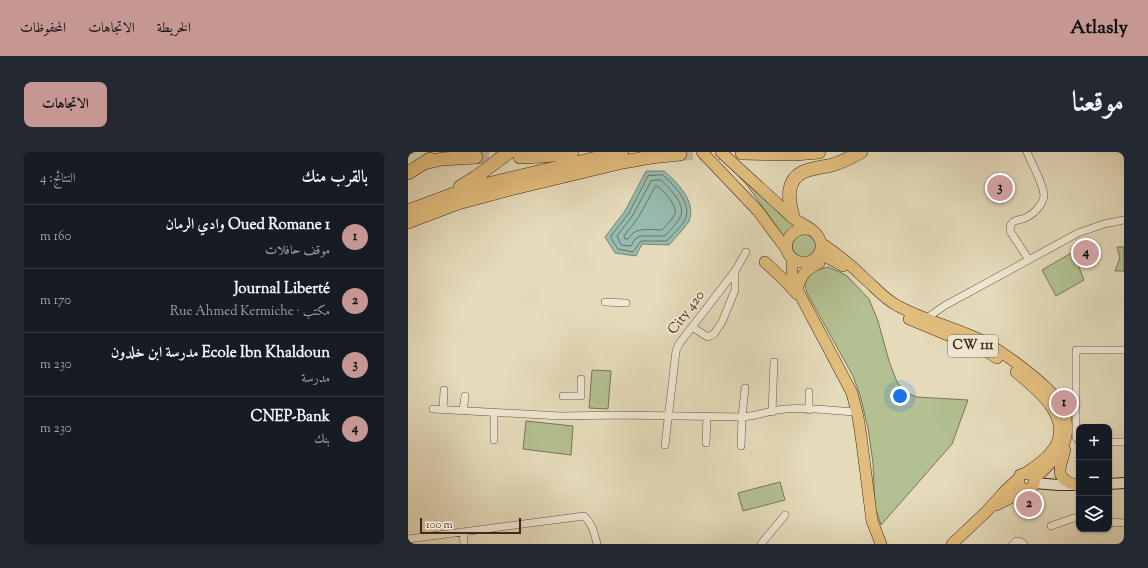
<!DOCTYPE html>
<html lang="ar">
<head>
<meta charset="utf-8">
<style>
  :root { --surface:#171b24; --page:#242831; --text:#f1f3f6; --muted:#9ea1a6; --line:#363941; --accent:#c59692 }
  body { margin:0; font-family:"Sorts Mill Goudy",Amiri,serif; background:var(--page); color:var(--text); direction:rtl }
  .controls { position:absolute; right:12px; bottom:12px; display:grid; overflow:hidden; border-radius:8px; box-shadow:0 1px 3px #0004 }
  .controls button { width:36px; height:36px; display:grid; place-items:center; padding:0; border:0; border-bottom:1px solid var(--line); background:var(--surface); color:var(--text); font:20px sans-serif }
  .scale { position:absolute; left:12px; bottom:10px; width:101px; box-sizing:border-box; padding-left:4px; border:2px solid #432818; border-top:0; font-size:11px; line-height:14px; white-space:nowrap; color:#432818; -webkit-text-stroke:3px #eee8d3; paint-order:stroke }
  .you { position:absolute; left:492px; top:244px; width:14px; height:14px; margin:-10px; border:3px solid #fff; border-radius:50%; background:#1a73e8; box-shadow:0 0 0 6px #1a73e833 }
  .badge { display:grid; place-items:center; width:26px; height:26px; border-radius:50%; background:var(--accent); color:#111; font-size:13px; font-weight:700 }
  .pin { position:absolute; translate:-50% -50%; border:2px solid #fff; box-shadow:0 1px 4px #0006 }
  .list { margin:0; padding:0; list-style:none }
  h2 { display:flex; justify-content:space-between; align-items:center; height:52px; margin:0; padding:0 16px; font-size:17px }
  h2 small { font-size:13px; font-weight:400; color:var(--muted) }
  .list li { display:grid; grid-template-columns:26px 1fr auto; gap:12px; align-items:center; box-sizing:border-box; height:64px; padding:0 16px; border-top:1px solid var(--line) }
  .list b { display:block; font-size:15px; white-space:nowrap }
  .list p { margin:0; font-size:13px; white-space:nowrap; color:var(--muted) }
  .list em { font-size:13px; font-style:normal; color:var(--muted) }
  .icon { flex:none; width:22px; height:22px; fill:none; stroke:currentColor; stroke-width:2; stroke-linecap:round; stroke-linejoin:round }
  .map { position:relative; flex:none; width:716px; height:392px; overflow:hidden; direction:ltr; border-radius:8px }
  header { display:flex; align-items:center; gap:24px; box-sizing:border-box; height:56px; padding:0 20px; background:var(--accent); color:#111 }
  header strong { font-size:19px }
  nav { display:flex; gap:22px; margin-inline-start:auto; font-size:14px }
  .intro { display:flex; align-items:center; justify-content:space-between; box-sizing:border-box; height:96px; padding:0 24px }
  h1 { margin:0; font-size:28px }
  .button { padding:10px 18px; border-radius:8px; background:var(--accent); color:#111; font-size:14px; font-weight:700 }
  main { display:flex; gap:24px; padding:0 24px }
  aside { flex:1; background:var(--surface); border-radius:8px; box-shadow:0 1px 3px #0004 }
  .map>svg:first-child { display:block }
  .green { fill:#b3c091; stroke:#7b7454 }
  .water { fill:#96bbaf; stroke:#758073 }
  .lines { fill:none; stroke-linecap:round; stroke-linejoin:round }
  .shore { stroke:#6c7264; stroke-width:1 }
  .highway-tunnel { stroke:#c5b79a; stroke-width:13; stroke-dasharray:13 6; stroke-linecap:butt }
  .street-casing { stroke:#6c5541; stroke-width:8 }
  .secondary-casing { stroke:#432818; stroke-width:12 }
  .primary-casing { stroke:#432818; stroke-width:12 }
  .highway-casing { stroke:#432818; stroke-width:14 }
  .street { stroke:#eee8d3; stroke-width:7 }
  .secondary { stroke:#eee8d3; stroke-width:10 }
  .primary { stroke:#e2be7e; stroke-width:11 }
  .highway { stroke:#e2be7e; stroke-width:13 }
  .labels { text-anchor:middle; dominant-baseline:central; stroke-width:4; stroke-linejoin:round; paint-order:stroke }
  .shield { fill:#eee8d3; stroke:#766250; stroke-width:1 }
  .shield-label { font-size:13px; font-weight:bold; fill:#432818 }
  .street-label { font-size:14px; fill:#432818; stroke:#eee8d3 }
</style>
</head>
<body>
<header>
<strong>Atlasly</strong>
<nav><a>الخريطة</a><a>الاتجاهات</a><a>المحفوظات</a></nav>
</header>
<div class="intro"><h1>موقعنا</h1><a class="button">الاتجاهات</a></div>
<main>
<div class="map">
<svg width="716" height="392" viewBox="0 0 716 392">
  <rect width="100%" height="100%" fill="#e5dbbb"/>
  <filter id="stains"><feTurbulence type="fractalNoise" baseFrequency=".005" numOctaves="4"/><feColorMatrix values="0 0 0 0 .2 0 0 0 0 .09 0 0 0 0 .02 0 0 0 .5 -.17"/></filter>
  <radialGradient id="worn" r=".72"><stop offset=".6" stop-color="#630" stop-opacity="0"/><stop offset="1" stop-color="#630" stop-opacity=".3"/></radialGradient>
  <path class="green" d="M308,0L390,75L377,86L339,33Z
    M384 94a12 12 0 1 1 24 0a12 12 0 1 1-24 0Z
    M709,95H716V119H707L712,106Z
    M665,100L676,128L648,144L634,118Z
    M420,115L438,123L461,147L470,169L481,209L489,230L498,241L509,245L560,248L544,292L473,373L467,355L465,311L460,276L452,243L445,224L399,141L396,129L403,120Z
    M184,218L203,219L200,257L181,256Z
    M118,269L165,274L163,303L115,297Z
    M372,330L377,348L335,359L330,341Z"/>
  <path class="water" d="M238,19H256C269,30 289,50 281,69C277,76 266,87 261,93L234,92L228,104L207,101L197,85L217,59Z"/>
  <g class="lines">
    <path class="shore" d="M255,23C266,33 285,52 277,68C273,75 264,83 259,89H233L225,100L210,97L203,86V84L221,61L240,24Z
      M253,28C261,36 277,51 273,63C270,71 262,78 257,84H232L227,87L223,94L213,93L209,84L225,63L243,29Z
      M248,34C255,36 270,55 267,62C264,68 258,73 254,78C241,78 228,74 220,87H217L216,84L230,66Z"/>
    <path class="highway-tunnel" d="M272,2L334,1
      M68,5H100"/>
    <defs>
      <path id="street" d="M619,0C623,10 636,33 636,44C635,52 626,62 619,65C615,68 609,67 605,70C602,73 602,75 602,79L621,108
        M197,150L218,151
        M519,166L536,154L670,81L696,72L716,68
        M284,175L300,185L306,182L314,170L327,138V119
        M401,240V258
        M155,244H173V227
        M25,257L153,264L211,263L334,265C350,264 362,258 377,257C399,255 427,259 449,260
        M35,258L36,238
        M55,259L57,244
        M364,260L366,210
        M86,288V261
        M671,289L668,285V198H716
        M701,290H716
        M298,291L299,265
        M257,293L268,199L271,192L327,119L338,100
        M333,294L334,265L337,236
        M701,370L716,371
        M643,374L666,366H671
        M55,380L56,392
        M0,387L176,364C185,373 186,380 189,392
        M353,392L377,363
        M605,392L608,389H611L616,392"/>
      <path id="secondary" d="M627,331L650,333H668
        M701,332L716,331"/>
      <path id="primary" d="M294,0L350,59L379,98
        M313,0C329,15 346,30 362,45C370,52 377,59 385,66C393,72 406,76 411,86C416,94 412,105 403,109C399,111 393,111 389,109C368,100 381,71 404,78
        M413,91C428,101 442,112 455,125C467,135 476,147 490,154C514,167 541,174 566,185C588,194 640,232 652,252C657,261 660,273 658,284C655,301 639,315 626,327C627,335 622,339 614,337L610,330L612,323L618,321L623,322L626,327
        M411,101L435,114
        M384,106V124L390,139L444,241L450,265L453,284L464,369L473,392
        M357,110L378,130L389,142
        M389,136C394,123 397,118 411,111
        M501,167L578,199L589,206
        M608,220C627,236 661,261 649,291C643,304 629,313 618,321
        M657,298C653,315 644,326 668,333
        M588,353L619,338
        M544,392L579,359L597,339L610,327"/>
      <path id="highway" d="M334,1L387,2L411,0
        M112,5L136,4L164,0
        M16,11L34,7L68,5
        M0,21L22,7
        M52,35L68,25L101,0
        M0,59L59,37L214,0
        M385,65C383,57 380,46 382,37C386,16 408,17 424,13C435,10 444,5 453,0
        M0,70L50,51L102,37L215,10L243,5L272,2"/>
    </defs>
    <use href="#street" class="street-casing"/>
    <use href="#secondary" class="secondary-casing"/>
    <use href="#primary" class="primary-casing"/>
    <use href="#highway" class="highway-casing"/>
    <use href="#street" class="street"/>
    <use href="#secondary" class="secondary"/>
    <use href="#primary" class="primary"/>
    <use href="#highway" class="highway"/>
  </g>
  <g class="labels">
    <rect class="shield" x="540" y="183" width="50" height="22" rx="3"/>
    <g class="shield-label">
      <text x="565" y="194">CW 111</text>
    </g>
    <g class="street-label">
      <text transform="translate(279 161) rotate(-53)">City 420</text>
    </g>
  </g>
  <rect width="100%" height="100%" filter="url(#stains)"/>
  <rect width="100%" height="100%" fill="url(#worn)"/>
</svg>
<div class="controls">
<button>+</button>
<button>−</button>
<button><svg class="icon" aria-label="layers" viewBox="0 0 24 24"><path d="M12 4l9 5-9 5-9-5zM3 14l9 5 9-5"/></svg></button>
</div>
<div class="scale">100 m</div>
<div class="you"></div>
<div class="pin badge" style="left:656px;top:251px">1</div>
<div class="pin badge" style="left:621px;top:352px">2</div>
<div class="pin badge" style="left:592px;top:36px">3</div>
<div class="pin badge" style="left:678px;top:101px">4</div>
</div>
<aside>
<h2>بالقرب منك<small>النتائج: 4</small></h2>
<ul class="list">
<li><span class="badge">1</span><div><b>Oued Romane 1 وادي الرمان</b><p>موقف حافلات</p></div><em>160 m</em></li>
<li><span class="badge">2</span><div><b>Journal Liberté</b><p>مكتب · Rue Ahmed Kermiche</p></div><em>170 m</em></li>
<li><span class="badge">3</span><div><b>Ecole Ibn Khaldoun مدرسة ابن خلدون</b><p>مدرسة</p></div><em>230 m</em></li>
<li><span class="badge">4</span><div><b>CNEP-Bank</b><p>بنك</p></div><em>230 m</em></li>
</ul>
</aside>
</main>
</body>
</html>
